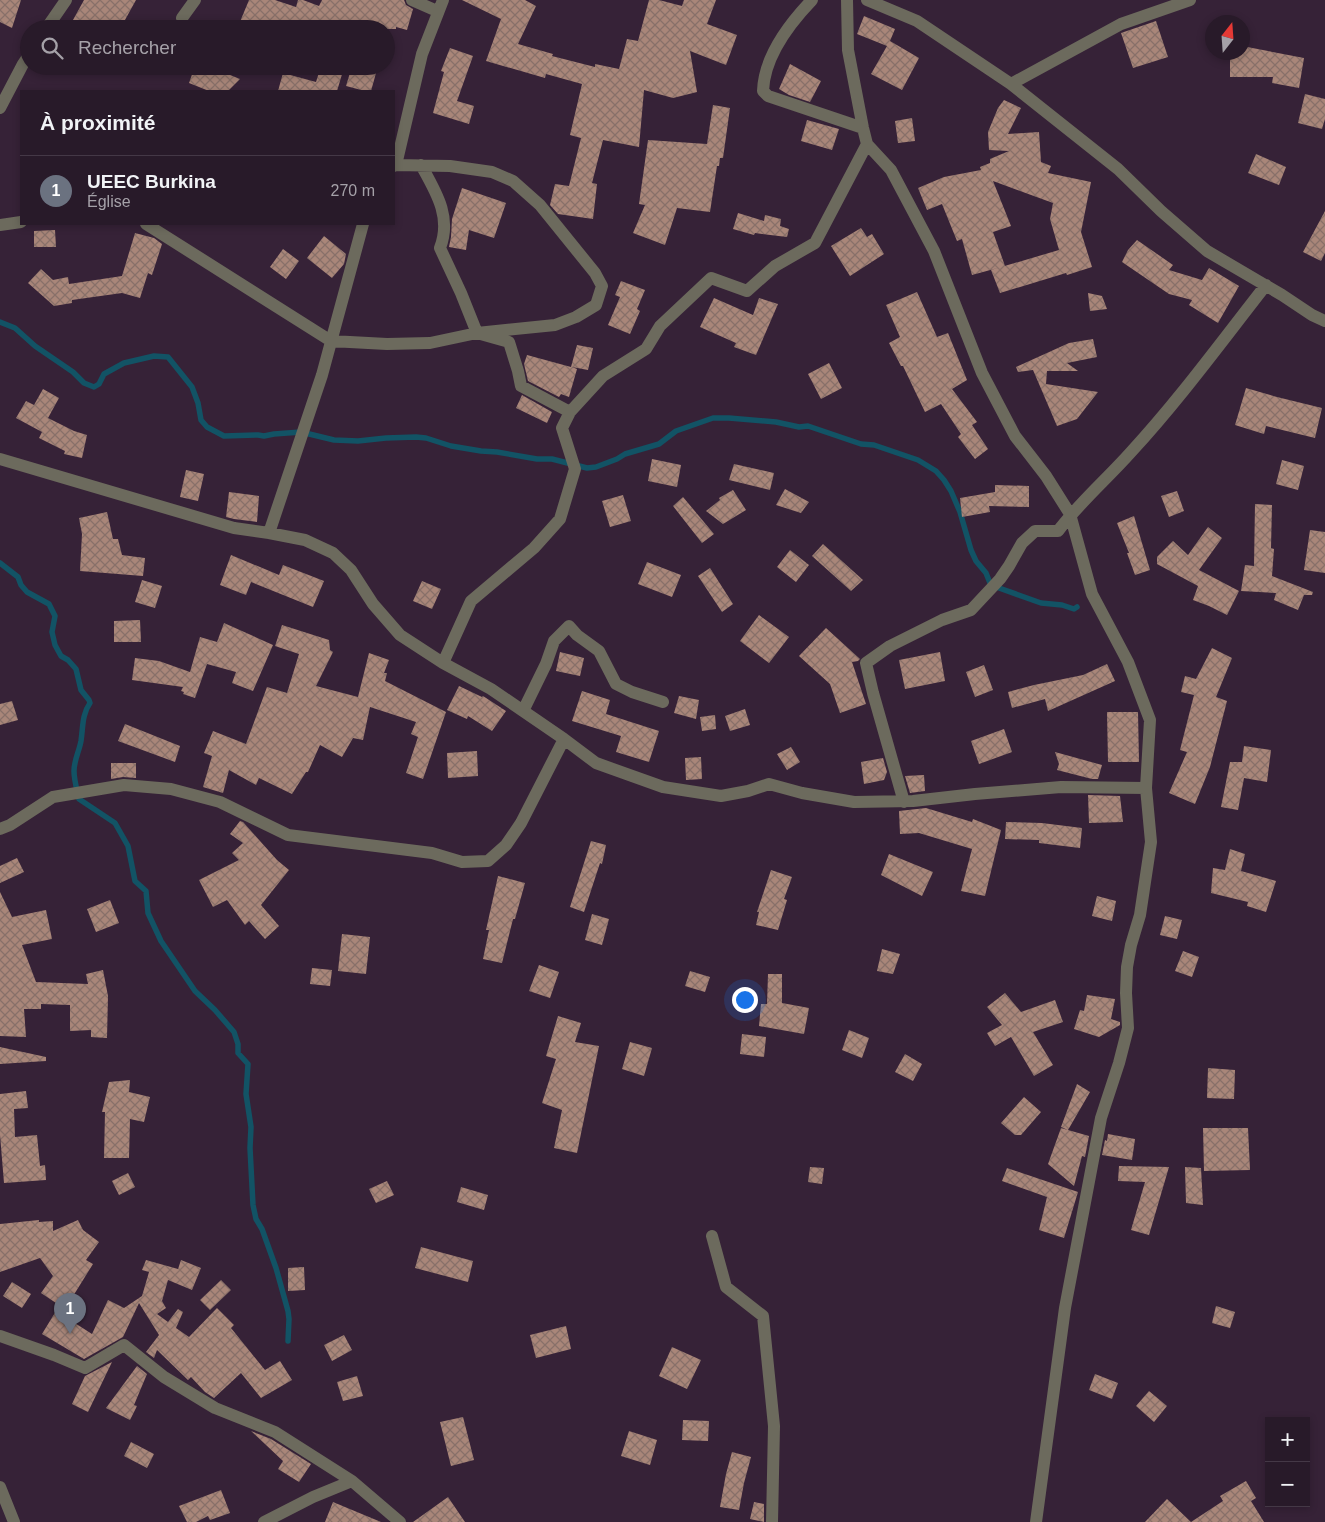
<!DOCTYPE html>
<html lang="fr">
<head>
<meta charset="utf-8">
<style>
  :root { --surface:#281a29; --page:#342735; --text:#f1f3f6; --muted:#a5a1a8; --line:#443846; --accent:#c4bd3e }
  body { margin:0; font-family:Helvetica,sans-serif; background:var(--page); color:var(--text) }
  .controls { position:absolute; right:15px; bottom:15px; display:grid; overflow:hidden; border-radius:0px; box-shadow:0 2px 8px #0003 }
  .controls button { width:45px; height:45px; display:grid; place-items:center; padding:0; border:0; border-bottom:1px solid var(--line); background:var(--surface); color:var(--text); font:25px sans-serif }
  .compass { position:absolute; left:1205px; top:15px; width:45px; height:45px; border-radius:50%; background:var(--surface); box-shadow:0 2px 8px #0003; rotate:17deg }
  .you { position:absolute; left:744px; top:999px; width:18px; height:18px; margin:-12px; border:4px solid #fff; border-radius:50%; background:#1a73e8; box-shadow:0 0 0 8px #1a73e833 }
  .badge { display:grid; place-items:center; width:32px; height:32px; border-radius:50%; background:var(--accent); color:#fff; font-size:16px; font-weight:700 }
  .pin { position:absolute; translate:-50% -41px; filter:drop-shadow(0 1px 2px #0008) }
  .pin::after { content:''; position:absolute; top:26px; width:18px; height:15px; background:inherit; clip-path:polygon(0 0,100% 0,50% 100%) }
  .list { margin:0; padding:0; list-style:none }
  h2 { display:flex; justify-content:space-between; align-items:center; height:65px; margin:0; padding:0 20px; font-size:21px }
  h2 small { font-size:16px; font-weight:400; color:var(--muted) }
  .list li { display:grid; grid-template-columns:32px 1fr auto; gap:15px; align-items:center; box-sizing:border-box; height:70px; padding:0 20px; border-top:1px solid var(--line) }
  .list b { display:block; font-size:19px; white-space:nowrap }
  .list p { margin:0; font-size:16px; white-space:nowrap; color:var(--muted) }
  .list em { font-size:16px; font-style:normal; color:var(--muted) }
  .icon { flex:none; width:28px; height:28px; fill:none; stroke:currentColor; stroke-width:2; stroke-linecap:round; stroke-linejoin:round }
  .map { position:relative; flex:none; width:1325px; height:1522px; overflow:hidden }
  .search { position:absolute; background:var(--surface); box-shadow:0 2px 8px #0003; left:20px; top:20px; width:375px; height:55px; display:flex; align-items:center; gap:12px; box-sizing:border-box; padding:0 18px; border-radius:28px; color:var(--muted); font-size:19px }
  .panel { position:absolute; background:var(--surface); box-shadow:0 2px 8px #0003; left:20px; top:90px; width:375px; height:135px; border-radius:0px }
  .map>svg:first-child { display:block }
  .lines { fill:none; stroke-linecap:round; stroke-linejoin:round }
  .stream { stroke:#125365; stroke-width:5.5 }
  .building { fill:url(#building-cross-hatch) }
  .street { stroke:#6c6a5d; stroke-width:12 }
</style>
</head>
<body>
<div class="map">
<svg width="1325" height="1522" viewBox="0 0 1325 1522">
  <defs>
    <pattern id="building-cross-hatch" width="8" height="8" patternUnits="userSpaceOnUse" patternTransform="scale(1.25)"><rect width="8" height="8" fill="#a98679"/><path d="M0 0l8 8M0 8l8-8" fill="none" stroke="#887069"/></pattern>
  </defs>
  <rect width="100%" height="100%" fill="#362237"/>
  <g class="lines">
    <path class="stream" d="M0,322L15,328L35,346L73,372L84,383L94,387L99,384L104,374L124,363L154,356L168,357L192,387L198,403L201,420L207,427L224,436L258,435L264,436L274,434L301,432L334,440L358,441L386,438L416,437L426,438L451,446L481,451L497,452L537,459H552L587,468L596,467L617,459L625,454L659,444L676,431L713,418H729L776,422L799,427L808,426L861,444L874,445L918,460L936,471L944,480L951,491L960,512L971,550L976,561L986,573L990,583L999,588L1041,603L1062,605L1074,609L1077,607
      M0,563L18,577L21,585L27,592L49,604L55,616L52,632L55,645L61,656L68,660L76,669L81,690L89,700L90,703C82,714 83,728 81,741C79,752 74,760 74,771C74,780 77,790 79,799L115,823L128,846L135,881L146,891L148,913L161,941L195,991L215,1010L234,1032L238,1044V1053L248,1064L246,1094L251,1127L250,1148L253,1205L256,1219L262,1229L276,1268L288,1311L289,1319L288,1341"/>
  </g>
  <path class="building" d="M0,0H21L12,28L0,22Z
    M84,0H136L120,29H68Z
    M249,0H275L296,7L298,0H303L319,6L322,0H404L406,5L413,9L407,30L396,27V29H237Z
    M462,0H525L536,6L518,44L553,54L552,56L595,67V64L619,69L627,39L638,41L649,0H659L682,6L684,0H716L707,24L737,35L726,65L690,51L697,92L673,98L644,90L639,147L603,140L592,183L597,184L593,219L558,214L550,205L555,184L569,186L581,138L570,135L582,84L546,74L545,78L486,61L501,19Z
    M864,16L895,29L890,41L919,58L902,90L871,74L887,46L857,34Z
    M1156,21L1168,57L1133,68L1121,33Z
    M1242,46L1304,58L1299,88L1272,83L1273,77H1230V52H1242Z
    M450,48L473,56L457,101L474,106L469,124L433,113L444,72L441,71Z
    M790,64L821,81L810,102L789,95L779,89Z
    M195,66H208L240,79L228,91H209L189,83Z
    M321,66H327L343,71L337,91H278L283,73L316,82Z
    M352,66H378L371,91H365L346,86Z
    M1305,94L1325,99V119L1322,129L1298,123Z
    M1004,100L1021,108L1008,134L1039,132L1041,162L1051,166L1048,173L1091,182L1081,232L1092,267L1067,275L1066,273L1000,293L991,270L1059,250L1050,219L1053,203L993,181L1011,226L993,232L1005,266L972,275L962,239L957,241L942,204L927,210L918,188L944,177L981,170L980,167L990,163V159L1009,151L989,150L988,132L998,108Z
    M713,105L730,108L723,158H720L719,166H717L710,212L677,208L665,245L633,233L645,205L639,204L648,140L707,144Z
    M912,118L915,141L898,143L895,121Z
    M807,120L839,129L832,150L801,141Z
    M1256,154L1286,167L1279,185L1248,173Z
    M462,188L506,203L494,238L469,230L466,250L449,247L451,237L452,219Z
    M1325,211V253L1321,261L1303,252Z
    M738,213L764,221L765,215L781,219L780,226L789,229L787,237L755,233L754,235L733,229Z
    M861,228L867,237L872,234L884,254L850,276L831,246Z
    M55,230L56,247H34V231Z
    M135,233L154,238L162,244L152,275L148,273L140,298L122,293L72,300V303L54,306L28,283L41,269L53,280L68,277L69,284L122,276Z
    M324,236L346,254L344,264L332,278L307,258Z
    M1137,240L1173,265L1169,270L1202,280L1209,268L1239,286L1218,323L1189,305L1192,300L1169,294L1122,262L1128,250Z
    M283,249L299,261L286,279L270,267Z
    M621,281L645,290L637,309L640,311L630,334L608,325L620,297L615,295Z
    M917,292L937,337L948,333L967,380L952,389L977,422L972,425L988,449L975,459L958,437L961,434L941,404L925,412L903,366H901L889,343L900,337L886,305Z
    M1088,293L1102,296L1107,309L1090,311Z
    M714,298L753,315L759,298L778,304L756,355L734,347L736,343L700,327Z
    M1093,339L1097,357L1067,363L1078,371H1047L1046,384L1098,392L1077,419L1057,426L1033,370L1018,372L1016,367L1069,343Z
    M577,345L593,348L588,370L572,367L577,369L569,397L561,394L559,397L528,381L524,364L527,355L571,367Z
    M829,363L842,388L821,399L808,374Z
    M1246,388L1277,397L1322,408L1315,438L1266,426L1264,434L1235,425Z
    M43,389L59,398L48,418L74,431L87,435L82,458L64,454L65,451L39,438L42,432L16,418L26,401L34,405Z
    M522,395L552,412L547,423L516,408Z
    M652,459L681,465L677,487L648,481Z
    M1282,460L1304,466L1298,490L1276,484Z
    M734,464L774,473L770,490L729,480Z
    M186,470L204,474L198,501L180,497Z
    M995,485L1029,486V507L989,506L990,512L962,517L960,498L995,492Z
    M785,489L809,502L801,513L776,505Z
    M733,490L746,510L723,524L706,511L720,500L719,498Z
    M1177,491L1184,511L1169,517L1161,496Z
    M229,492L259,496L257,522L234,519L226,517Z
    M623,495L631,521L610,527L602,501Z
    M683,497L714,534L702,543L673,506Z
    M1255,504L1272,505L1271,548L1274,549L1272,576L1313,592L1312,595H1304L1298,610L1274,600L1276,593L1241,591L1245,565L1254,566Z
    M107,512L113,539H118L122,555L145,558L143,576L80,571L82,534L79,518Z
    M1134,516L1150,570L1135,575L1127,553H1129L1117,523Z
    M1208,527L1222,538L1199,570L1239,591L1227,615L1209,606L1193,600L1198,586L1157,564V557L1173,541L1188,555Z
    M1310,530L1325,532V573L1304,570Z
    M823,544L863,580L851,591L812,556Z
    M790,550L809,565L796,582L777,567Z
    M231,555L279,575L283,565L324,581L313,607L251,582L246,595L220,585Z
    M647,562L681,575L672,597L638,584Z
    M710,568L733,604L722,612L698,576Z
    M142,580L162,586L155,608L135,602Z
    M422,581L441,589L432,609L413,601Z
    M759,615L789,637L769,663L740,641Z
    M140,620L141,642H114V621Z
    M224,623L273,645L253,691L232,683L236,672L207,664L195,698L183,694L184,692L181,691L183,687L132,680L135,658L159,661L190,672L200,637L217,642Z
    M282,625L329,640L330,650L333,652L316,686L358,697L369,653L389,660L384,673H387L385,681L446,712L423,779L406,773L418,737L411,734L416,722L370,707L363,740L353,738L342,757L320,745L308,772H306L292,794L259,778L256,785L229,770L223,793L203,787L212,756L204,753L213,731L246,744L267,687L287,693L299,654L275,646Z
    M826,628L860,659L858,661L852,662L866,704L840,713L830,684L799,656Z
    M1212,648L1232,658L1216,697L1227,701L1210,767L1195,804L1169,793L1187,752L1180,750L1194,695L1181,692L1185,676L1196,679Z
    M560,652L584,658L580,676L556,671Z
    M940,652L945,681L905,689L899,660Z
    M1107,664L1115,681L1048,711L1045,699L1012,708L1008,692L1034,685L1083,675Z
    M984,665L993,690L975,697L966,672Z
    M459,686L482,697L483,696L506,711L492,731L468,716L467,719L447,710Z
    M582,691L610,700L606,714L659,731L649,762L616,752L621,736L572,721Z
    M679,696L699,700L696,719L674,713Z
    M12,701L18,720L0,725V704Z
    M745,709L750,725L730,731L725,716Z
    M1107,712H1138L1139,762H1108Z
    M715,715L716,729L702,731L700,717Z
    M125,724L180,746L175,762L118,741Z
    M1004,729L1012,752L979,764L971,741Z
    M1244,746L1271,750L1267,782L1244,778L1238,810L1221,807L1230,762H1242Z
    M791,747L800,762L787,770L777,754Z
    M477,751L478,776L448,778L447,753Z
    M1055,752L1102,765L1098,779H1092L1057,770L1059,764Z
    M701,757L702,779L686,780L685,758Z
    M883,758L887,772L884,780L864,784L861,762Z
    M111,763H136V778L123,777L111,779Z
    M924,775L925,791L910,793L905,776Z
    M1088,795L1120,796L1123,822L1089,823Z
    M926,808L972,822L973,819L1001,830L985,896L961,891L972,849L919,833L900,834L899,811Z
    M240,821L243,822L277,860L289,870L261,905L279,926L265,939L249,921L245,925L227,900L213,907L199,880L239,860L232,853L243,843L230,834Z
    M1006,822L1042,823L1082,828L1080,848L1039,843V840L1005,839Z
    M591,841L606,845L602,864L600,863L584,912L570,907Z
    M1230,849L1245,854L1241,871L1276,881L1266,912L1247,906L1248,902L1211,893L1213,868L1225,870Z
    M889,854L933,872L922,896L881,875Z
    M17,858L24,872L0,883V866Z
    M771,870L792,877L784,899L787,900L778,930L756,925L759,912H757Z
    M498,876L525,883L515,919H513L502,963L483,959L489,930H486Z
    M0,892L12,917L46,910L52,939L22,945L36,982L88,984L86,974L103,970L108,996L107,1038L91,1037V1030L70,1031V1005L41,1004V1009H24L26,1037L0,1036Z
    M1097,896L1116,901L1112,921L1092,916Z
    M110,900L119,923L96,932L87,909Z
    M592,914L609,919L602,945L585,940Z
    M1165,916L1182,920L1177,939L1160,935Z
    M342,934L370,937L366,974L338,971Z
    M882,949L900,954L893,974L877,971Z
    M1183,951L1199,957L1192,977L1175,971Z
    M539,965L559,972L550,998L529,991Z
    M312,968L332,970L330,986L310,984Z
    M690,971L710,977L705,992L685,986Z
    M768,974H782V1003L809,1008L804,1034L759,1026L761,1004H767Z
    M1005,993L1021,1012L1055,1000L1063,1022L1033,1032L1053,1065L1034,1076L1011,1037L995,1046L987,1033L1002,1025L987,1007Z
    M1087,995L1115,999L1111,1019L1120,1022V1025L1099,1037L1074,1029L1080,1010L1084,1011Z
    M558,1016L581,1023L575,1042L599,1046L577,1153L554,1148L562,1110L542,1103L556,1059L546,1056Z
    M849,1030L869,1038L862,1058L842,1050Z
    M742,1034L766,1037L764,1057L740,1054Z
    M630,1042L652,1048L644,1076L622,1069Z
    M0,1047L46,1057V1061L0,1064Z
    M905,1054L922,1064L913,1081L895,1072Z
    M1208,1068L1235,1070L1234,1099L1207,1098Z
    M130,1080L129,1092L150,1097L144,1122L130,1119L129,1158H104L105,1112H102L109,1082Z
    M1077,1084L1090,1092L1068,1130L1061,1127Z
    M26,1091L28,1108L14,1109L15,1137L37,1135L40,1166L45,1165L46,1180L4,1183L0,1135V1094Z
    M1024,1097L1041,1112L1021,1135H1015L1001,1123Z
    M1061,1128L1089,1136L1085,1157L1082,1156L1074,1186L1048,1164Z
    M1203,1128H1248L1250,1170L1204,1171Z
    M1108,1134L1135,1139L1132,1160L1102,1155L1105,1140L1107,1141Z
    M1119,1166L1169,1167L1149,1235L1131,1230L1145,1182L1118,1181Z
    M810,1167L824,1168L822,1184L808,1182Z
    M1185,1167L1201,1168L1203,1205L1186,1203Z
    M1007,1168L1078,1192L1064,1238L1039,1230L1047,1197L1002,1181Z
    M128,1173L135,1187L119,1195L112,1181Z
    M387,1181L394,1195L376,1203L369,1189Z
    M461,1187L488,1195L484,1210L457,1202Z
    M39,1220V1222L53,1221V1231L78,1220L83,1230L99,1242L86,1260L93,1264L65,1309L41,1293L53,1276L40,1258L0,1272V1224Z
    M421,1247L473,1261L468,1282L415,1268Z
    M146,1260L178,1269L181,1260L201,1268L192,1290L168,1280L162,1301L166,1308L157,1314L168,1322L178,1309L183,1312L176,1328L189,1337L217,1308L234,1325L231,1328L265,1370L280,1361L292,1380L261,1398L241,1373L214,1398L205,1392L191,1377L188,1380L157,1350L154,1358L146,1352L159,1335L139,1303L123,1337L84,1359L42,1334L56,1311L92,1334L108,1300L124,1308L142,1296L149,1272L142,1270Z
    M304,1267L305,1290L288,1291V1268Z
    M221,1280L231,1290L210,1310L200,1300Z
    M12,1282L31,1294L22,1308L3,1296Z
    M1216,1306L1235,1312L1230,1328L1212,1323Z
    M566,1326L571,1349L536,1358L530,1335Z
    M344,1335L352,1350L332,1361L324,1345Z
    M672,1347L701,1360L687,1389L659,1376Z
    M112,1362L88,1412L72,1404L85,1376Z
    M137,1366L147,1374L134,1405L137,1406L130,1420L106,1408Z
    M1095,1374L1118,1383L1112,1399L1089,1390Z
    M357,1376L363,1396L343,1401L337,1382Z
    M1149,1391L1167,1406L1154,1422L1136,1406Z
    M463,1417L474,1460L451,1466L440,1422Z
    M683,1420L709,1421L708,1441L682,1440Z
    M251,1431L271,1439L311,1464L299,1482L278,1469L283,1461Z
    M629,1431L657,1440L650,1465L621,1456Z
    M131,1442L154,1454L147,1468L124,1456Z
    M732,1452L751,1457L744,1483L739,1510L720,1507L726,1474Z
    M1246,1481L1256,1498L1251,1501L1264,1522H1191L1223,1501L1220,1496Z
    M221,1490L230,1513L210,1520L208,1516L196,1522H187L179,1506Z
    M448,1497L465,1522H413Z
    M1167,1499L1191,1522H1145Z
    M333,1502L381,1522H325Z
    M754,1502L764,1504V1522L750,1519Z"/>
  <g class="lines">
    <path class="street" d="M412,0L437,11
      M812,0C789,24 764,57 763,91L768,96L863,128
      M847,0L848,50L863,128L867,144L891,170L934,251L982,373L1015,436L1046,476L1070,514L1092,594L1128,662L1150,720L1146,788L1151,842L1140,915L1131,945L1127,967L1126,993L1128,1028L1119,1063L1101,1118L1065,1308L1036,1522
      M867,0L917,21L1011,84L1118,169L1161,211L1207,251L1282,295L1312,315L1325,321
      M182,18L195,0
      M46,29L66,0
      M1011,84L1121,24L1190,0
      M0,108L23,64L29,55
      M421,165C436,192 452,217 440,248L461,293L477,333L509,342L518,371L521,386L570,412
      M394,166L396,165L422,54L443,0
      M146,224L331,341L387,344L430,343L477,333L555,325L576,317L596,305L602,286L595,273L540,205L513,181L492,172L450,166L396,165
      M0,225L21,222
      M0,459L234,528L269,533L305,540L333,553L351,570L373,604L400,635L443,663L491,689L564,739L596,763L663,787L721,796L748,791L769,784L802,793L854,802L913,801L975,794L1061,787L1146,788
      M269,533L322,375L363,224
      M443,663L471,601L534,548L560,519L575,469L562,428L570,412L603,376L646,349L660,326L711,278L747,291L775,266L815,243L867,144
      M523,711L546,664L554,641L569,626L577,635L599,651L616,684L632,692L663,702
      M904,802L873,693L866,663L890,646L942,620L971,610L1000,579L1009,566L1022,543L1035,531H1058C1080,502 1107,479 1131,452C1179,400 1222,341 1266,285
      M0,829L10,825L53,797L124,785L171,789L220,802L288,835L432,853L462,862L488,861L506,845L521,823L564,739
      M712,1236L726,1287L763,1316L774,1426L772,1522
      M0,1336L54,1355L85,1368L124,1345L164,1377L215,1408L275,1432L352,1481L400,1522
      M0,1487L14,1522
      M264,1522L313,1497L352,1481"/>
  </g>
</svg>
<div class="controls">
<button>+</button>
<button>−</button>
</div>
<svg class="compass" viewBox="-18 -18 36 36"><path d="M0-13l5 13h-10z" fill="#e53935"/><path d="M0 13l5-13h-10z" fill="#a5a1a8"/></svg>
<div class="you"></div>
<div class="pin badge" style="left:70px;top:1334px;background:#6b7280">1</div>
<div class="search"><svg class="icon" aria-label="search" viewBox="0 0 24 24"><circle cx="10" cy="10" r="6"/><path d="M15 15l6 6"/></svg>Rechercher</div>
<section class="panel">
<h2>À proximité<small></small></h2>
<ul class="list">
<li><span class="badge" style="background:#6b7280">1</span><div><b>UEEC Burkina</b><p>Église</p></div><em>270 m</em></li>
</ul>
</section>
</div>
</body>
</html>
